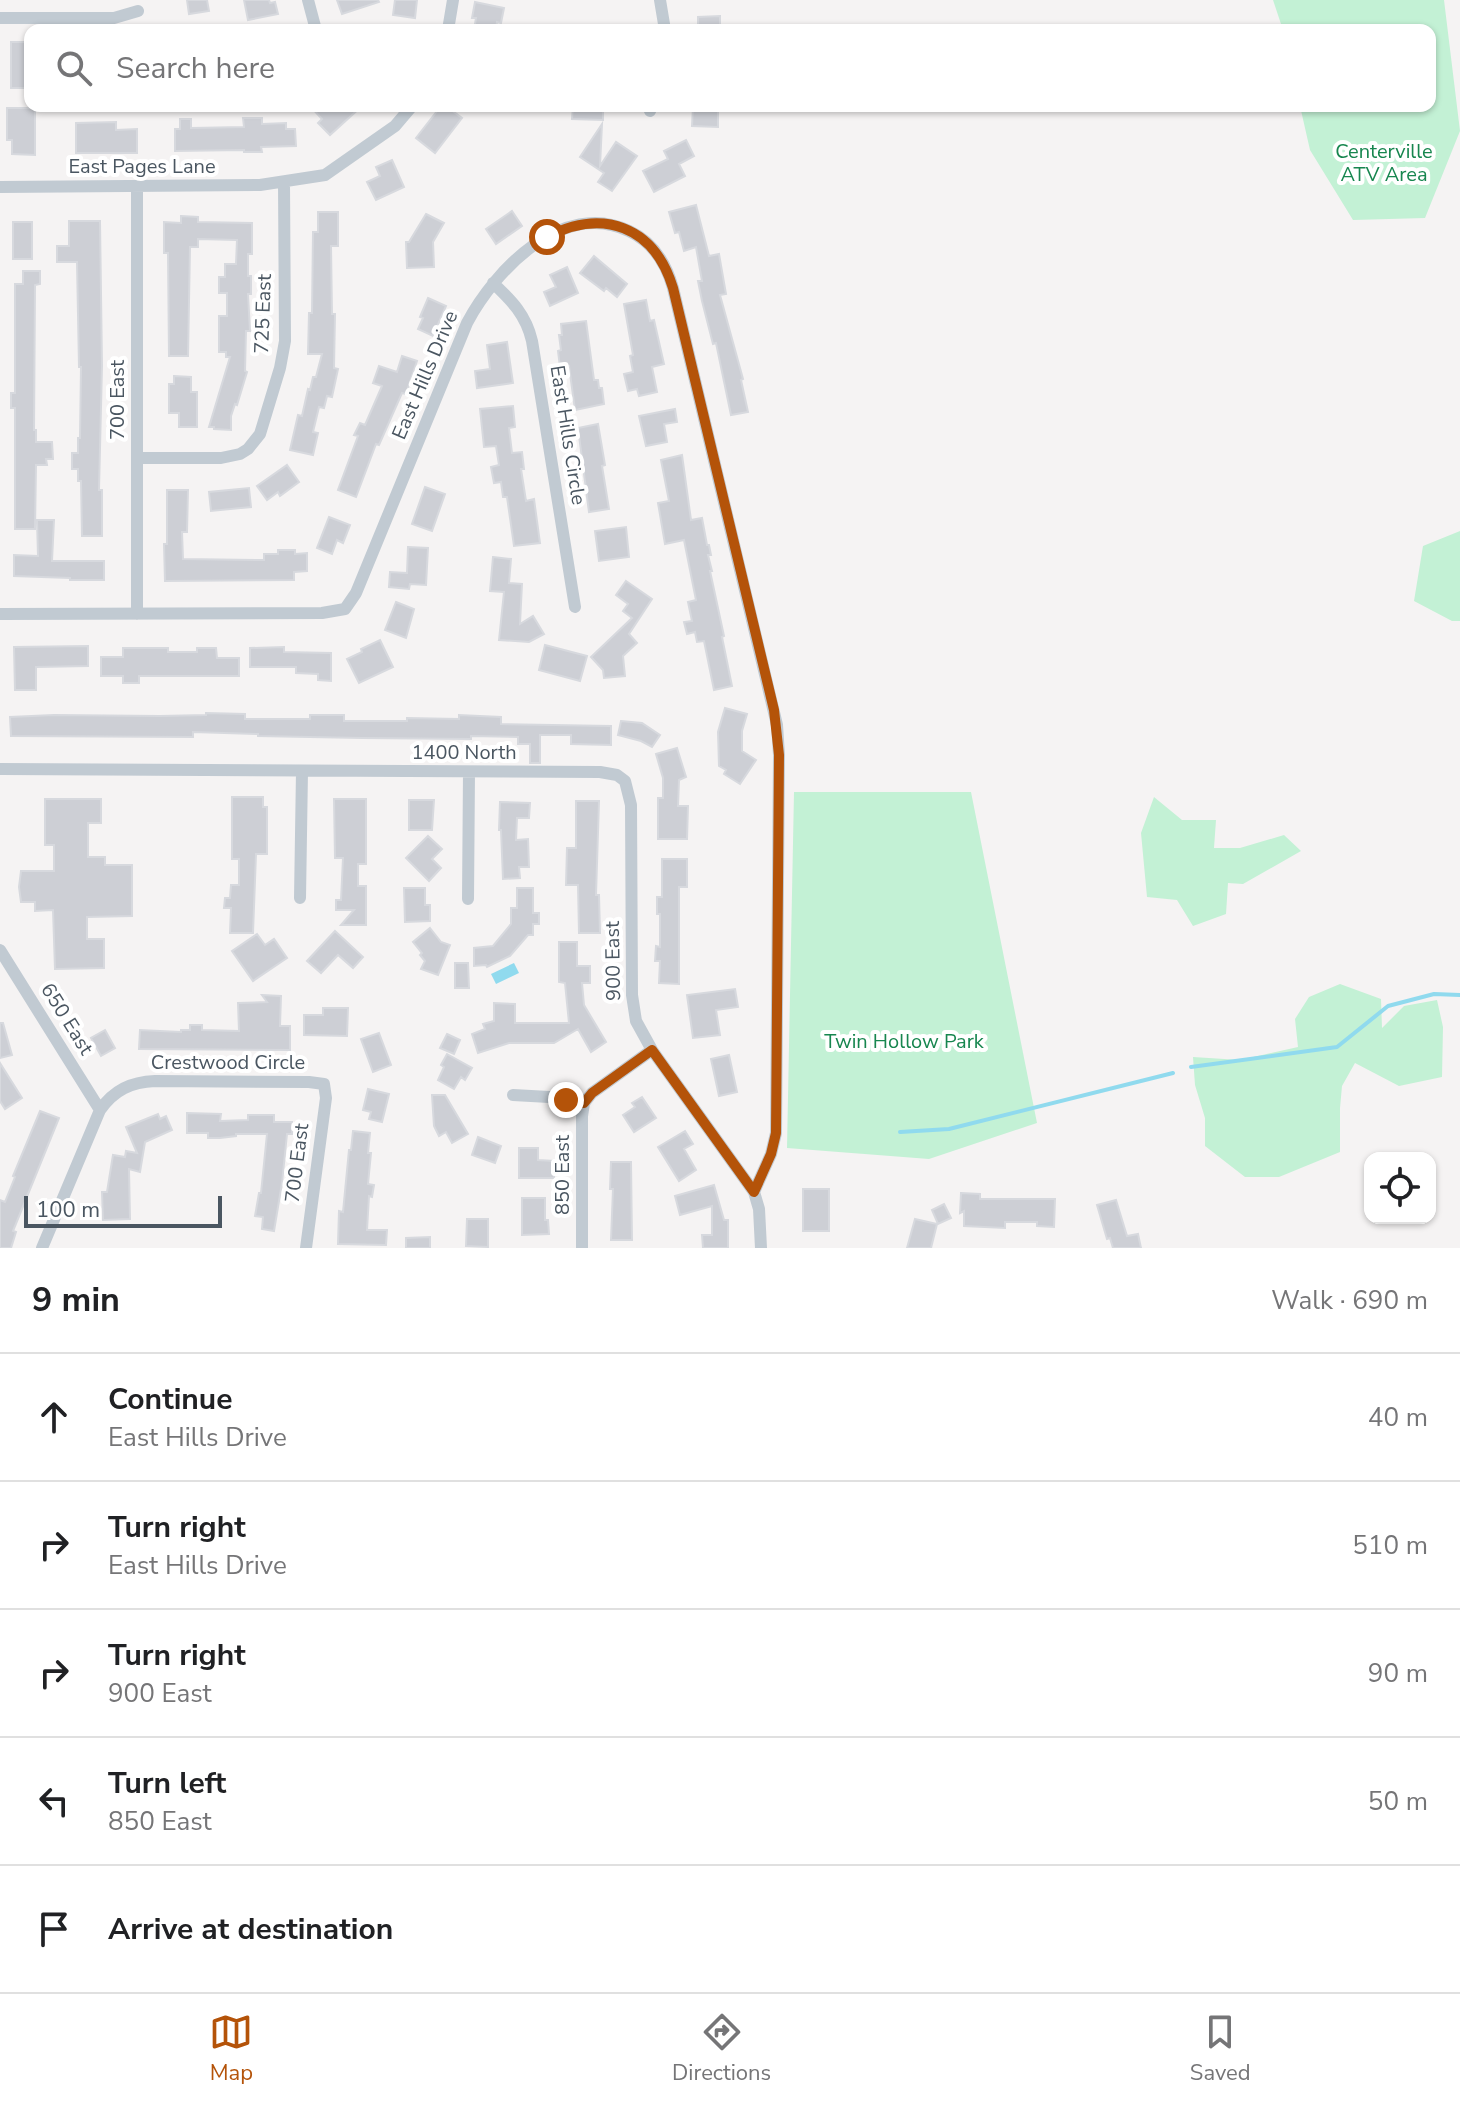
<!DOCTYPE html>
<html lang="en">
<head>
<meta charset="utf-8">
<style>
  :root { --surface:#fff; --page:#f6f6f6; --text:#202124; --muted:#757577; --line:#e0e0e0; --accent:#b45309 }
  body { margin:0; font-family:"Nunito Sans",sans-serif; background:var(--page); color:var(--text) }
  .controls { position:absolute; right:24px; bottom:24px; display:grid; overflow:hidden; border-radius:16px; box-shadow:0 2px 6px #0004 }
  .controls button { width:72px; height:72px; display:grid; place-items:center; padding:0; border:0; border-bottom:2px solid var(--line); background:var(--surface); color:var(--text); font:40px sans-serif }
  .scale { position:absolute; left:24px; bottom:20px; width:198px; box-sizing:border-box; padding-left:8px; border:4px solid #4a5661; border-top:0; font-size:22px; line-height:28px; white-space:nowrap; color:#4a5661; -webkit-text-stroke:6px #fff; paint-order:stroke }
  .stop { position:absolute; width:24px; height:24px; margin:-18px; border:6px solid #b45309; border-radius:50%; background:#fff }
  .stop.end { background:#b45309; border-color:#fff; box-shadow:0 2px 8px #0008 }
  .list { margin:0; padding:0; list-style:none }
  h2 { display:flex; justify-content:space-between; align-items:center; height:104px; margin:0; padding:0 32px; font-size:34px }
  h2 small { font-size:26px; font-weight:400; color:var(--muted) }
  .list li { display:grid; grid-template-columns:52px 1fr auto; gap:24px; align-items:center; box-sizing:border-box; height:128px; padding:0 32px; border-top:2px solid var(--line) }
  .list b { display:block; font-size:30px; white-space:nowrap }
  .list p { margin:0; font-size:26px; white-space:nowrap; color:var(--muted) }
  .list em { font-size:26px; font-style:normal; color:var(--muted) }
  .icon { flex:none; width:44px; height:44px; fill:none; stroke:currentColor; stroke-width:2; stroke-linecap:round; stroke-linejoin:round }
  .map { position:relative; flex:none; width:1460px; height:1248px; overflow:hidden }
  .search { position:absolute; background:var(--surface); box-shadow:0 2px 6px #0004; left:24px; right:24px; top:24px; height:88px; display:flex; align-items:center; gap:20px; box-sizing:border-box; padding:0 28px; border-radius:16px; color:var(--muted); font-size:30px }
  .sheet { height:744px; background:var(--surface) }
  nav { display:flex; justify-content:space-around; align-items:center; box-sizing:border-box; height:112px; border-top:2px solid var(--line); background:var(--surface); font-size:22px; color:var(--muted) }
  nav a { display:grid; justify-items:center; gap:4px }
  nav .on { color:var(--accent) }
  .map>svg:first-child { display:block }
  .green { fill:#c3f1d5 }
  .water { fill:#90daee }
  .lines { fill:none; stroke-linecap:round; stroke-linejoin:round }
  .stream { stroke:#90daee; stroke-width:4 }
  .building { fill:#cdcfd5; stroke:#d7d9de; stroke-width:2 }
  .minor { stroke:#c1cad2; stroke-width:12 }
  .route { stroke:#b45309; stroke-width:10 }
  .labels { text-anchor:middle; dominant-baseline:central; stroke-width:8; stroke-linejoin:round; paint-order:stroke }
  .park-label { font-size:20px; fill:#17864f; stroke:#fff }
  .street-label { font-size:20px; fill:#4a5661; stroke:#fff }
</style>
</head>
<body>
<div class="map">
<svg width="1460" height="1248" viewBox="0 0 1460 1248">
  <rect width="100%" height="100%" fill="#f5f3f3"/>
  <path class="green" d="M1273,0H1444L1460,131L1425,218L1353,220L1310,150L1300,106H1430V30H1283Z
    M1460,531V621H1452L1414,601L1423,546Z
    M794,792H971L1037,1123L929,1159L787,1148Z
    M1154,797L1182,820H1216L1214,848H1240L1284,835L1301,851L1243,884L1228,883L1226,914L1193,926L1177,900L1147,897L1141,833Z
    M1340,984L1381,999L1382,1028L1404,1006L1437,1000L1443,1027L1442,1077L1399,1086L1355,1063L1342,1086L1340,1108V1152L1279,1177H1245L1205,1146V1118L1195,1085L1193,1057L1240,1060L1298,1047L1295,1019L1309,997Z"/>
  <path class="water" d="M514,963L519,973L496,984L491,974Z"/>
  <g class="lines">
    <path class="stream" d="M1191,1067L1337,1047L1388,1006L1434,994L1460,995
      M900,1132L949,1129L1173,1073"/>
  </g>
  <path class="building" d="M187,0H207L209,11L189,14Z
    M244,0H269L270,3L275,2L278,14L248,20Z
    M337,0H378L379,2L342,14Z
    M395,0H417L415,18L393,15Z
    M475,2L504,8L501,23L497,22L496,30H474L476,18H472Z
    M720,16V30H698V17Z
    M11,42H30V88H11Z
    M310,106H362L330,135L318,123L322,119Z
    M441,106H446L462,118L435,153L416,138Z
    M573,106H603V120L572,119Z
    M693,106H718V127L692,126Z
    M7,108H35V155L12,154V140H7Z
    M243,118H262V124L286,123V129H295L296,146L261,147L262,152H244V150L175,151V129H180V119H191V128L244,127Z
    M116,122V130L137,129V153H76V123Z
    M602,124L600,166L616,142L637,156L612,191L598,182L604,173L580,157Z
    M686,140L694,156L679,164L685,176L654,192L643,171L668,159L664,151Z
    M392,160L404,187L376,200L367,182L380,176L376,167Z
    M696,205L709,256L719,254L726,294L720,295L743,379L741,380L748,412L731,415L716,343L713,344L702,301L698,281H702L696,247L684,251L679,232L675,233L669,212Z
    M512,211L522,226L496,244L486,229Z
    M318,212H338V246H331L332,314H335L334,368L338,369L332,397L327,396L324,408L319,407L313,432L318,433L313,455L290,450L298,415L302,416L308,389L310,390L313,377H316L322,354H308L309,313H312L313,232H318Z
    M426,214L444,223L433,242L434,267L407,268L406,242H409Z
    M181,216L198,217V222L252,223V254H248V276H251V294H248L250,331H246L245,371L247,372L237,405L235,404L231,416V430L214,429V427H209L230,357H226V352H219V316H227V293H219V277H225V264H236L237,240L198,239V247H190L188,356H169L168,253H164V222L181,223Z
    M69,221H100L102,366L99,490H102V536H82L81,481H78V469H72V453H78V438H80L81,367H79L77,262H57V246H69Z
    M13,222H32V259H13Z
    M594,256L627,284L617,297L606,288L604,291L580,273Z
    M567,267L578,293L550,306L544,292L556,287L550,275Z
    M23,271H40V284L35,285L34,430H36V442H52L53,459H46L47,465H36L35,529H15V408H11V393H15V284H23Z
    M428,298L446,306L433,336L418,329L423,318L420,317Z
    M646,300L650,321L654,320L664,364L652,367L657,392L639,396L637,389L628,391L624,374L633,372L630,356L633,355L624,304Z
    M586,321L594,380H598L599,388H602L604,404L575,410L569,366L560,367L558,351L561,350L559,335H562L561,324Z
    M507,342L513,383L477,388L475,371L490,369L487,345Z
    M402,356L417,361L406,394L402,393L379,445L376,444L356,497L338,490L358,436L354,435L360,423L365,425L382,386L373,383L379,366L397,372Z
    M174,376L191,377V392H197V427H179V413H169V384H174Z
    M513,406L515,427L509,428L512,453L522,452L524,469H521L526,501L534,499L540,543L514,546L507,497H503L501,482L494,483L491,467L499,465L496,446L484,447L480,409Z
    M675,409L677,422L664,424L667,442L646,446L639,416Z
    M598,424L605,465L602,466L609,509L589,512L578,428Z
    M682,455L691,520L702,518L707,545H709L711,555H708L712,571H710L724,636L722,637L732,686L714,690L704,641L697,642L695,632L687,634L684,622L692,621L688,602L696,600L684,540L665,544L658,503L669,501L661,460Z
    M287,465L299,482L280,496L278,492L267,500L257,486Z
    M425,487L445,494L432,531L412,524Z
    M249,488L251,507L211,511L209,492Z
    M167,490H188L187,532H182L183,559L264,560V554H278V550H295V554L307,553V571L294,572V580L165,581L164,544H167Z
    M329,517L350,525L343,543L337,540L332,554L317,548Z
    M37,520H54L52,561H104V580H70V578L14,576V555L38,556Z
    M626,527L629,557L599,561L595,531Z
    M408,547L428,548L426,585L410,584L409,589L389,587L390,572L407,573Z
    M493,557L511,559L509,583L522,584L520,624L533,616L544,634L529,642L499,640L504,592L490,591Z
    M626,581L652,599L629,634L637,643L623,656L625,676L604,678L603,670L591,657L632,618L623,611L628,604L616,595Z
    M396,602L414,609L406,638L385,630Z
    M380,640L393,667L359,683L347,659L362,652L361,649Z
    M545,645L587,656L580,681L539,670Z
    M88,646V666L36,667V690H15L14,647Z
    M284,647V652L331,653V681L318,680V674L296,673V667H250V648Z
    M123,648H168V652H197V648H216L217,658H239V676H139V683H123V676H101V657H123Z
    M725,708L747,714L742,731V751L756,760L740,784L724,774L726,770L719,766L718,732Z
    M206,713L245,714V719H310V715H344V721H407V718L459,719V715L501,717V724L611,726V745L571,744V735H540V763H530V744H518V737L471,736V739L362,738L258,736V734L193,732V737L11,736L10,717L54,715L160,716L206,715Z
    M621,721L642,723L660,735L652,747L641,741L618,735Z
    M677,748L686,777L679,780L678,806H688L687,839H658V798H663V778L656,754Z
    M232,797H263V807H267V854H256L253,933H230L231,908H224L225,898H230L231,885H239V859H232Z
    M45,799H101V823H88V857H105V865H132V916L87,917V939H104V968L55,969L53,910L35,911V902H21L19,887L21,871H54V845H45Z
    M334,799H366V864H358V886H366V925H341L354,910H336V900H341L343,858H335Z
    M409,800H434L432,830H409Z
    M576,801H599L596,895H599L600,933H579L578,885H566L567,848H576Z
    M500,802L530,803L529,818H517L516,840L528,839L529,867H519L520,878L503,879L501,830H499Z
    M428,836L442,849L432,859L441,868L429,881L406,858Z
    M662,859H687V887H679V984L659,983L660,961H655L656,946L660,947V914H657V897H662Z
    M404,888H425V905H430V921L405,922Z
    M517,888H533V913H539V924H533V935H528L510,956L487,967L486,965L474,966V948L493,946L511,924V908H517Z
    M430,928L441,942L450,945L438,975L421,969L425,961L420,955L422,953L413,942Z
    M335,931L363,957L353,968L338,955L321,973L307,961Z
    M257,934L265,945L274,939L287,958L253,981L232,951Z
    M559,942H577V966H590V983H582L584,1005L606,1042L591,1052L578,1029L554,1043H509L478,1053L472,1034L485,1029L483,1024L494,1021V1003L515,1004V1023H569L565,983L559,982Z
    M455,963H468L469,988H455Z
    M735,989L738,1007L716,1010L720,1035L693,1038L687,995Z
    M262,995L281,996L280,1026H290V1050L139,1049L140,1030L181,1032V1030H190V1025H202V1030L239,1031L238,1003L267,1002Z
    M323,1008H348L347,1036L304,1035V1015H323Z
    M0,1023H3L12,1055L0,1058Z
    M105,1030L115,1048L101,1056L91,1038Z
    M379,1033L391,1065L373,1072L361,1039Z
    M447,1034L460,1040L454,1054L440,1048Z
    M447,1054L472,1068L465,1080L461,1077L454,1089L438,1080L444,1067L441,1065Z
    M729,1055L737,1092L719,1096L711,1059Z
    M0,1063L22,1098L5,1109L0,1101Z
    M368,1089L389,1094L382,1122L369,1119L371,1112L363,1110Z
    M432,1095H445L468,1134L452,1143L446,1132L439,1136L434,1126Z
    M642,1097L656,1118L634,1132L623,1115L635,1107L632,1103Z
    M40,1111L59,1118L13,1231L16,1232L11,1248H0V1200L5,1202L15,1177L13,1176Z
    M187,1113L221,1114L220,1121L248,1120V1115H274V1122H292V1134H287L282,1183L274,1231L262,1229L263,1217L255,1216L259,1193H261L267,1134H236V1136L220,1138H208V1133H187Z
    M158,1114L160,1119L166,1116L172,1130L145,1142L140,1172L129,1169L130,1219L103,1220L102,1192H107L113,1155L125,1157L126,1151L137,1153L126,1127Z
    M353,1131L370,1133L368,1153H371L368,1184L374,1185L372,1197L369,1196L367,1230H387L386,1245L338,1244L339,1211L343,1212L349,1150H351Z
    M685,1131L693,1144L684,1149L696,1170L679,1181L658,1147Z
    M478,1137L501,1146L495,1163L472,1155Z
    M519,1148H538V1160L554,1161V1178H519Z
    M611,1162H631L632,1240H611L613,1189H610Z
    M714,1185L724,1220H728V1248H703L702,1235H712V1206L680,1215L675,1196Z
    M803,1189H829V1231H803Z
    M961,1193L980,1194V1199H1055L1054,1227L1037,1226V1222H1005V1228L964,1226V1211L960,1213Z
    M522,1198H545V1220H548L549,1234L522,1235Z
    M1116,1200L1127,1236L1138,1234L1141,1248H1113L1110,1238L1107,1239L1097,1205Z
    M944,1204L951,1218L938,1224L932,1210Z
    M467,1219H488V1247L466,1246Z
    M915,1219L937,1224L931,1248H907Z
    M430,1237V1248H406V1238Z"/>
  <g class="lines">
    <path class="minor" d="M308,0L316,30
      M660,0L665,30
      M0,18H114L138,11
      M448,30L453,0
      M650,111L652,106
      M137,186V614
      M0,187L260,185L325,175L395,126L412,106
      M493,283C512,301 526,315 532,341L575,607
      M137,458H221L240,454L248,449L260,434L280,368L285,341L284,183
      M0,614L322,613L345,609L356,593L467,323C495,270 563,199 629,231C653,242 666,263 673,288L777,725L779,755L776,1133L771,1154L754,1192
      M0,769L600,772L617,775L625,781L631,805L632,995L636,1021L652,1050L754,1192L759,1209L761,1248
      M300,898L302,771
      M468,899L469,772
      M0,950L100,1110
      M513,1095L549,1097L584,1103
      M42,1248L100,1110C114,1090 131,1082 155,1081L309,1082L324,1084L326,1098L306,1248
      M582,1248V1116L584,1103L592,1093L652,1050"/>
  </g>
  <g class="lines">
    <path class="route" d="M547,237C603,208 654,226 673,288L774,710L779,755L776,1133L771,1154L754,1192L652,1050L592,1093L584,1103L566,1100"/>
  </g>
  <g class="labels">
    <g class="park-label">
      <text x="1384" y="151">Centerville<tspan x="1384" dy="23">ATV Area</tspan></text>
      <text x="904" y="1041">Twin Hollow Park</text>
    </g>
    <g class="street-label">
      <text x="142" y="166">East Pages Lane</text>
      <text transform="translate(263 314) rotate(-88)">725 East</text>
      <text transform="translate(425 375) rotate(-67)">East Hills Drive</text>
      <text transform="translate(117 400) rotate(-90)">700 East</text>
      <text transform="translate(568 435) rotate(81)">East Hills Circle</text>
      <text x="464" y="752">1400 North</text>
      <text transform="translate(613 961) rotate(-91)">900 East</text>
      <text transform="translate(67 1019) rotate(58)">650 East</text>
      <text x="228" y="1062">Crestwood Circle</text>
      <text transform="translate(297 1163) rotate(-83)">700 East</text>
      <text transform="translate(562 1175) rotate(-90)">850 East</text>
    </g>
  </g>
</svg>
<div class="controls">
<button><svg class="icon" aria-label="locate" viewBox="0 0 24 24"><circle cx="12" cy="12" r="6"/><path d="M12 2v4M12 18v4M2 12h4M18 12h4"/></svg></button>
</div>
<div class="scale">100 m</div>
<div class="stop" style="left:547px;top:237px"></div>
<div class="stop end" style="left:566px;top:1100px"></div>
<div class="search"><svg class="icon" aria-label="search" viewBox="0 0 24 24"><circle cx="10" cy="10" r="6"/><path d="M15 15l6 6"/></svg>Search here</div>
</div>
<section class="sheet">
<h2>9 min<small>Walk · 690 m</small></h2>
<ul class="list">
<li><svg class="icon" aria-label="ahead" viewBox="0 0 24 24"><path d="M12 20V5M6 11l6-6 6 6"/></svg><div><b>Continue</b><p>East Hills Drive</p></div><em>40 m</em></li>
<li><svg class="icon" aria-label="right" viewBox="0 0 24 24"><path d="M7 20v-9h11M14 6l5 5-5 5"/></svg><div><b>Turn right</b><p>East Hills Drive</p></div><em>510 m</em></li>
<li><svg class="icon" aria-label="right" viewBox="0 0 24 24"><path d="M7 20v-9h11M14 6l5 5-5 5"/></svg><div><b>Turn right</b><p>900 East</p></div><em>90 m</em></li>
<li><svg class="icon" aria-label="left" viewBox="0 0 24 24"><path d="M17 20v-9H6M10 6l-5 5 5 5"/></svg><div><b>Turn left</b><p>850 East</p></div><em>50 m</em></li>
<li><svg class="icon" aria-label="arrive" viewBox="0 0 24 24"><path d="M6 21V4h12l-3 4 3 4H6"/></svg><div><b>Arrive at destination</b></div></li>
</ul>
</section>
<nav>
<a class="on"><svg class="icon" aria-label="map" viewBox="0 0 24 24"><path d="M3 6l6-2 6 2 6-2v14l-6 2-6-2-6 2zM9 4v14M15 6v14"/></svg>Map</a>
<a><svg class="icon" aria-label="directions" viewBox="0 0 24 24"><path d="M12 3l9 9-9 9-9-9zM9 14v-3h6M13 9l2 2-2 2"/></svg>Directions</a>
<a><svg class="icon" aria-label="saved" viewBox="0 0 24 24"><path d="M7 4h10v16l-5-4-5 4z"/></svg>Saved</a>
</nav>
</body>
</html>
